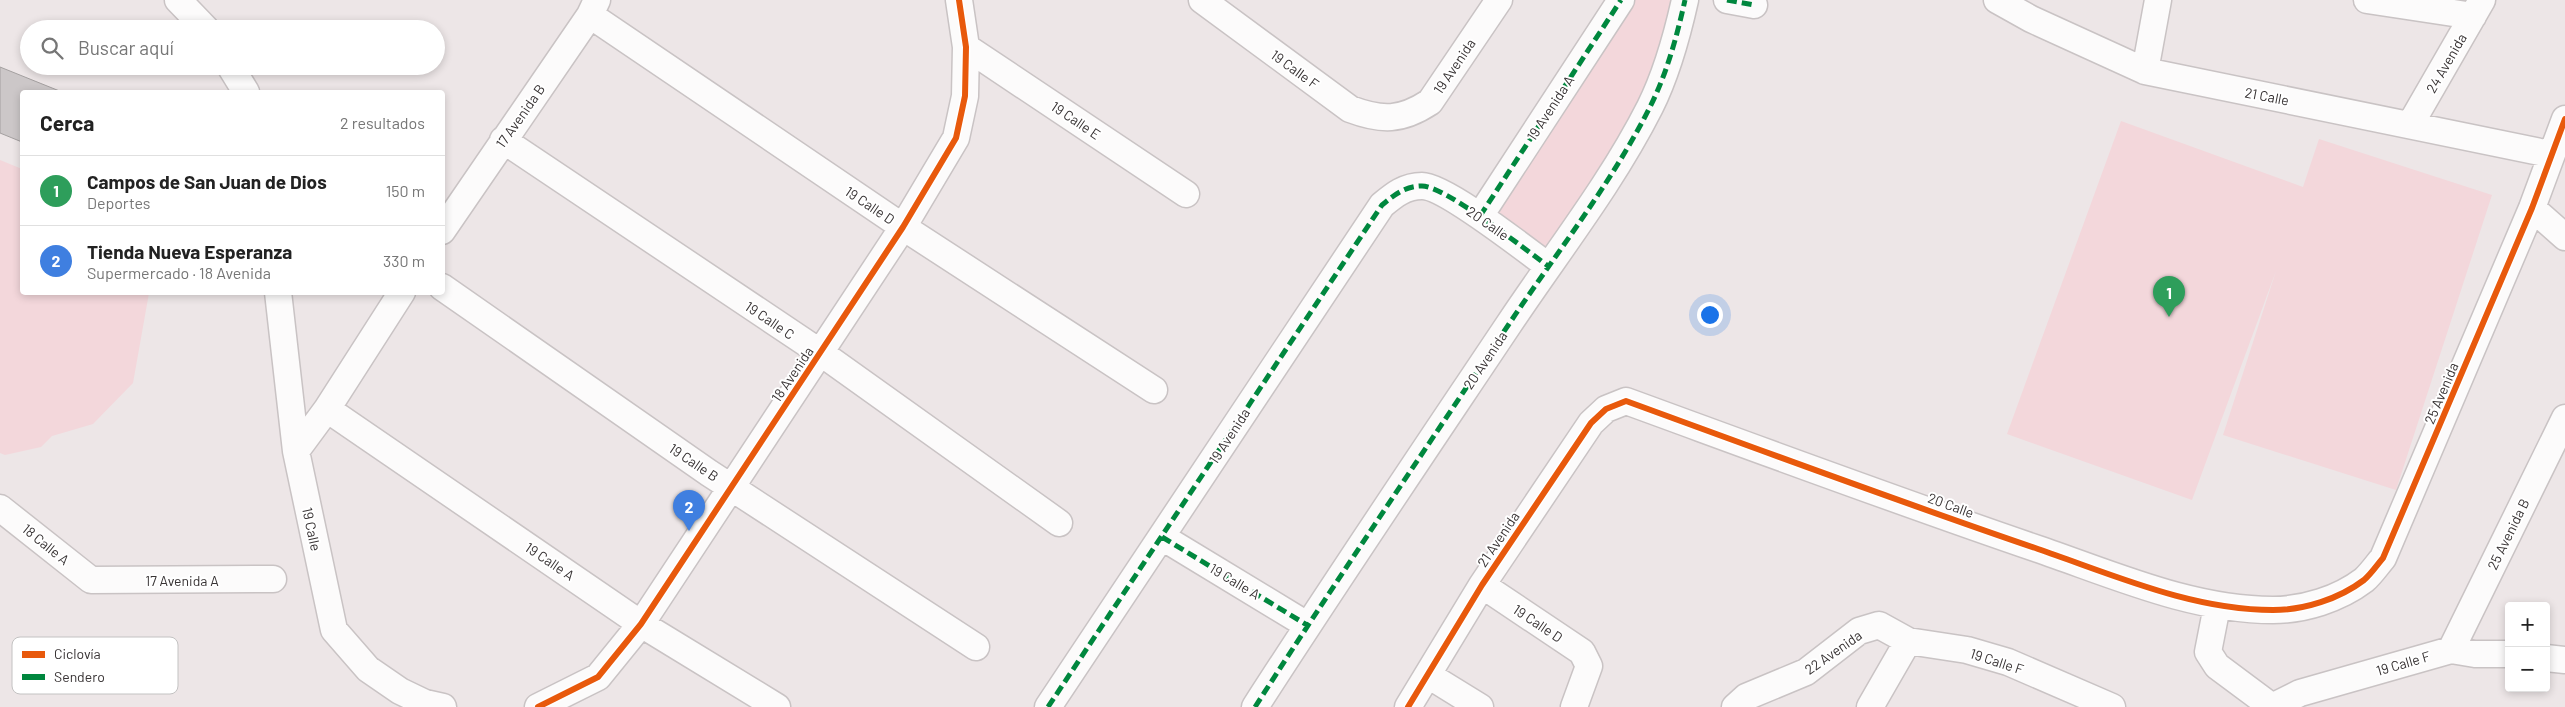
<!DOCTYPE html>
<html lang="es">
<head>
<meta charset="utf-8">
<style>
  :root { --surface:#fff; --page:#f2f2f2; --text:#222; --muted:#767676; --line:#e0e0e0; --accent:#1a73e8 }
  body { margin:0; font-family:Barlow,sans-serif; background:var(--page); color:var(--text) }
  .controls { position:absolute; right:15px; bottom:15px; display:grid; overflow:hidden; border-radius:5px; box-shadow:0 2px 8px #0003 }
  .controls button { width:45px; height:45px; display:grid; place-items:center; padding:0; border:0; border-bottom:1px solid var(--line); background:var(--surface); color:var(--text); font:25px sans-serif }
  .you { position:absolute; left:1709px; top:314px; width:18px; height:18px; margin:-12px; border:4px solid #fff; border-radius:50%; background:#1a73e8; box-shadow:0 0 0 8px #1a73e833 }
  .badge { display:grid; place-items:center; width:32px; height:32px; border-radius:50%; background:var(--accent); color:#fff; font-size:16px; font-weight:700 }
  .pin { position:absolute; translate:-50% -41px; filter:drop-shadow(0 1px 2px #0008) }
  .pin::after { content:''; position:absolute; top:26px; width:18px; height:15px; background:inherit; clip-path:polygon(0 0,100% 0,50% 100%) }
  .list { margin:0; padding:0; list-style:none }
  h2 { display:flex; justify-content:space-between; align-items:center; height:65px; margin:0; padding:0 20px; font-size:21px }
  h2 small { font-size:16px; font-weight:400; color:var(--muted) }
  .list li { display:grid; grid-template-columns:32px 1fr auto; gap:15px; align-items:center; box-sizing:border-box; height:70px; padding:0 20px; border-top:1px solid var(--line) }
  .list b { display:block; font-size:19px; white-space:nowrap }
  .list p { margin:0; font-size:16px; white-space:nowrap; color:var(--muted) }
  .list em { font-size:16px; font-style:normal; color:var(--muted) }
  .icon { flex:none; width:28px; height:28px; fill:none; stroke:currentColor; stroke-width:2; stroke-linecap:round; stroke-linejoin:round }
  .map { position:relative; flex:none; width:2565px; height:707px; overflow:hidden }
  .search { position:absolute; background:var(--surface); box-shadow:0 2px 8px #0003; left:20px; top:20px; width:425px; height:55px; display:flex; align-items:center; gap:12px; box-sizing:border-box; padding:0 18px; border-radius:28px; color:var(--muted); font-size:19px }
  .panel { position:absolute; background:var(--surface); box-shadow:0 2px 8px #0003; left:20px; top:90px; width:425px; height:205px; border-radius:5px }
  .map>svg:first-child { display:block }
  .green { fill:#f3d7db }
  .building { fill:#ccc7c8; stroke:#a4a0a0 }
  .lines { fill:none; stroke-linecap:round; stroke-linejoin:round }
  .minor-casing { stroke:#c9c3c4; stroke-width:29 }
  .minor { stroke:#fcfbfb; stroke-width:26 }
  .quiet { stroke:#00873e; stroke-width:5; stroke-dasharray:10 5; stroke-linecap:butt }
  .cycleway-casing { stroke:#fff; stroke-width:9 }
  .cycleway { stroke:#e8590c; stroke-width:6 }
  .labels { text-anchor:middle; dominant-baseline:central; stroke-width:4; stroke-linejoin:round; paint-order:stroke }
  .street-label { font-size:14px; fill:#383334; stroke:#fff }
  .key { fill:#fff; stroke:#c3c2c2; stroke-width:1 }
  .key-label { font-size:14px; fill:#383334 }
</style>
</head>
<body>
<div class="map">
<svg width="2565" height="707" viewBox="0 0 2565 707">
  <rect width="100%" height="100%" fill="#ede6e7"/>
  <path class="green" d="M1621,0H1685L1676,42L1548,266L1480,216Z
    M2121,121L2303,187L2319,139L2492,195L2396,490L2223,435L2276,271L2192,500L2007,434Z
    M0,160L22,169V292L149,293L133,383L93,424L52,436L41,447L5,455L0,453Z"/>
  <path class="building" d="M0,67L62,92H22V142L0,133Z"/>
  <g class="lines">
    <defs>
      <path id="minor" d="M178,0L206,29
        M1202,0L1350,109C1382,121 1401,121 1430,102L1499,0
        M1727,0L1754,5
        M1997,0L2031,19L2145,71L2550,154
        M2367,0L2473,16
        M590,15L903,227L1154,390
        M966,47L1186,194
        M230,66L246,92
        M2145,71L2158,0
        M2410,125L2482,0
        M503,140L821,353L1059,523
        M2532,208L2565,237
        M1480,216L1621,0
        M442,231L590,15L597,0
        M442,287L709,473L976,647
        M278,292L296,451L334,630L368,669L400,691L425,703L443,707
        M327,409L641,624L777,707
        M296,451L327,409L402,292
        M0,508L91,580L273,579
        M1162,537L1307,625
        M1482,585L1582,652L1589,666L1574,707
        M2217,606L2208,652L2217,666L2272,707
        M2451,650L2565,418
        M2546,658L2565,660
        M1428,675L1480,707
        M538,707L598,677L641,624L903,227L956,138L965,96L966,47L959,0
        M1048,707L1382,205C1394,195 1405,186 1422,186C1445,186 1526,250 1548,266
        M1255,707C1338,578 1424,451 1509,324C1557,252 1611,184 1650,107C1667,73 1677,36 1685,0
        M1408,707L1482,585L1591,423L1606,409L1626,401C1763,451 1900,502 2038,549C2114,575 2192,610 2273,610C2304,610 2339,599 2364,580C2371,574 2377,565 2383,558L2532,208L2565,119
        M1735,707L1746,697L1806,672L1859,631L1879,625L1908,641L1967,650L2008,662L2112,707
        M1870,707L1908,641
        M2272,707L2300,693L2451,650L2475,654H2509"/>
    </defs>
    <use href="#minor" class="minor-casing"/>
    <use href="#minor" class="minor"/>
    <path class="quiet" d="M1727,0L1754,5
      M1480,216L1621,0
      M1162,537L1307,625
      M1048,707L1382,205C1394,195 1405,186 1422,186C1445,186 1526,250 1548,266
      M1255,707C1338,578 1424,451 1509,324C1557,252 1611,184 1650,107C1667,73 1677,36 1685,0"/>
    <defs>
      <path id="cycleway" d="M538,707L598,677L641,624L903,227L956,138L965,96L966,47L959,0
        M1408,707L1482,585L1591,423L1606,409L1626,401C1763,451 1900,502 2038,549C2114,575 2192,610 2273,610C2304,610 2339,599 2364,580C2371,574 2377,565 2383,558L2532,208L2565,119"/>
    </defs>
    <use href="#cycleway" class="cycleway-casing"/>
    <use href="#cycleway" class="cycleway"/>
  </g>
  <g class="labels">
    <g class="street-label">
      <text transform="translate(2446 63) rotate(-60)">24 Avenida</text>
      <text transform="translate(1454 66) rotate(-56)">19 Avenida</text>
      <text transform="translate(1295 69) rotate(36)">19 Calle F</text>
      <text transform="translate(2267 96) rotate(11)">21 Calle</text>
      <text transform="translate(1550 108) rotate(-57)">19 Avenida A</text>
      <text transform="translate(520 116) rotate(-55)">17 Avenida B</text>
      <text transform="translate(1076 120) rotate(34)">19 Calle E</text>
      <text transform="translate(870 205) rotate(34)">19 Calle D</text>
      <text transform="translate(1488 223) rotate(35)">20 Calle</text>
      <text transform="translate(770 320) rotate(34)">19 Calle C</text>
      <text transform="translate(1485 360) rotate(-56)">20 Avenida</text>
      <text transform="translate(792 374) rotate(-56)">18 Avenida</text>
      <text transform="translate(2441 393) rotate(-67)">25 Avenida</text>
      <text transform="translate(1229 436) rotate(-57)">19 Avenida</text>
      <text transform="translate(694 462) rotate(34)">19 Calle B</text>
      <text transform="translate(1951 505) rotate(20)">20 Calle</text>
      <text transform="translate(312 529) rotate(78)">19 Calle</text>
      <text transform="translate(2508 534) rotate(-64)">25 Avenida B</text>
      <text transform="translate(1498 539) rotate(-56)">21 Avenida</text>
      <text transform="translate(46 544) rotate(39)">18 Calle A</text>
      <text transform="translate(550 561) rotate(34)">19 Calle A</text>
      <text x="182" y="580">17 Avenida A</text>
      <text transform="translate(1235 581) rotate(31)">19 Calle A</text>
      <text transform="translate(1538 623) rotate(34)">19 Calle D</text>
      <text transform="translate(1833 652) rotate(-35)">22 Avenida</text>
      <text transform="translate(1997 661) rotate(18)">19 Calle F</text>
      <text transform="translate(2403 663) rotate(-16)">19 Calle F</text>
    </g>
  </g>
  <rect x="12" y="637" width="166" height="57" rx="8" class="key"/>
  <rect x="22" y="651" width="23" height="7" fill="#e8590c"/>
  <rect x="22" y="674" width="23" height="6" fill="#00873e"/>
  <g class="key-label">
    <text x="54" y="659">Ciclovía</text>
    <text x="54" y="682">Sendero</text>
  </g>
</svg>
<div class="controls">
<button>+</button>
<button>−</button>
</div>
<div class="you"></div>
<div class="pin badge" style="left:2169px;top:317px;background:#2e9e5b">1</div>
<div class="pin badge" style="left:689px;top:531px;background:#3f7fe0">2</div>
<div class="search"><svg class="icon" aria-label="search" viewBox="0 0 24 24"><circle cx="10" cy="10" r="6"/><path d="M15 15l6 6"/></svg>Buscar aquí</div>
<section class="panel">
<h2>Cerca<small>2 resultados</small></h2>
<ul class="list">
<li><span class="badge" style="background:#2e9e5b">1</span><div><b>Campos de San Juan de Dios</b><p>Deportes</p></div><em>150 m</em></li>
<li><span class="badge" style="background:#3f7fe0">2</span><div><b>Tienda Nueva Esperanza</b><p>Supermercado · 18 Avenida</p></div><em>330 m</em></li>
</ul>
</section>
</div>
</body>
</html>
